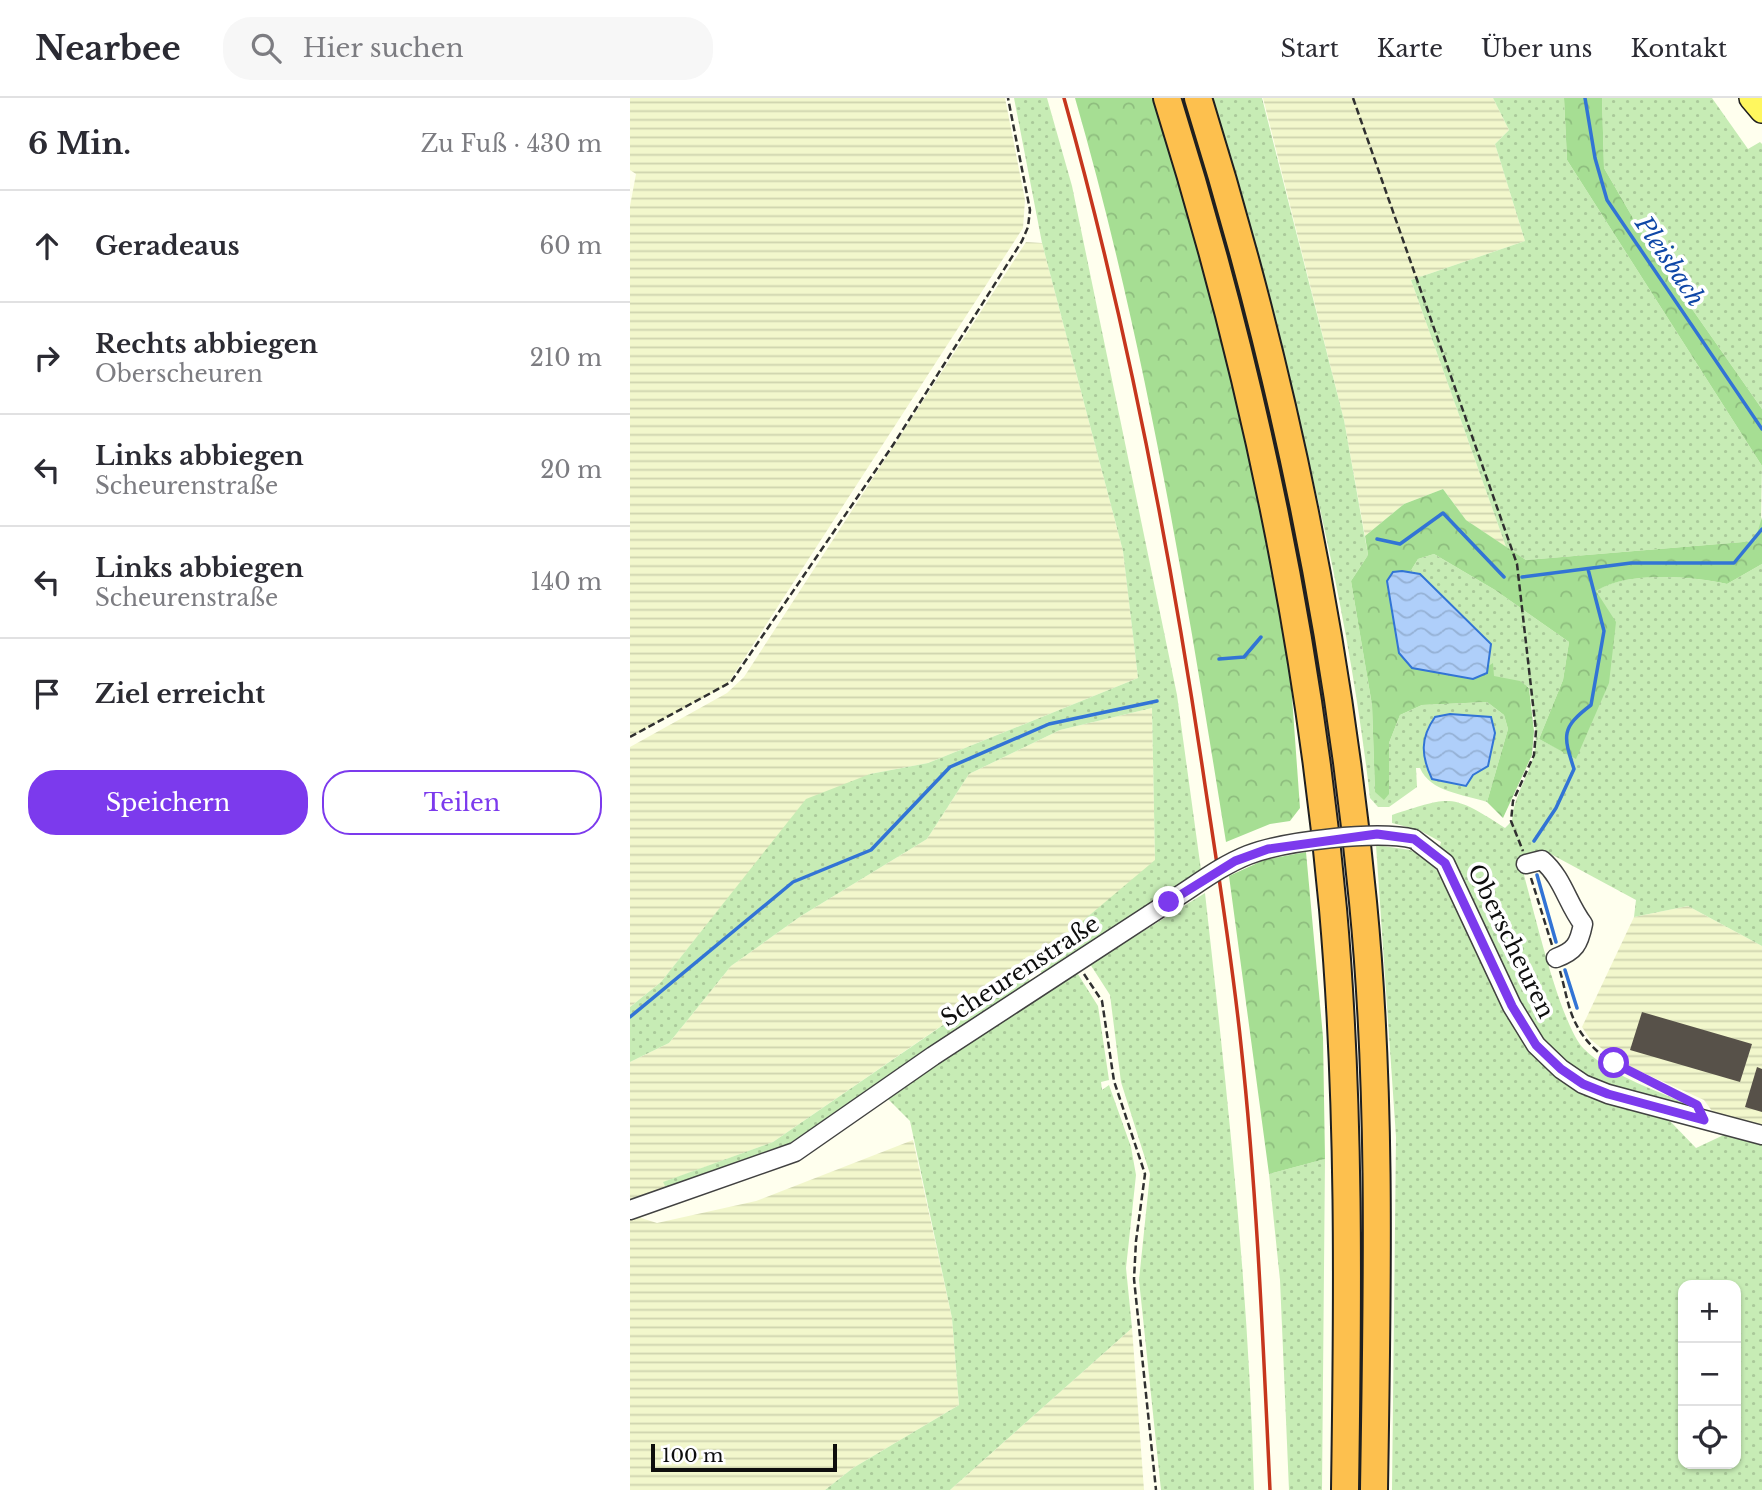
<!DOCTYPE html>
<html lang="de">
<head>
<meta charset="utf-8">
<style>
  :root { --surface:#fff; --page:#f7f7f7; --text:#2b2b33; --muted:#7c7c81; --line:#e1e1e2; --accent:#7c3aed }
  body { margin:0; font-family:"Libre Baskerville",serif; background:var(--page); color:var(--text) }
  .controls { position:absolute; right:21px; bottom:21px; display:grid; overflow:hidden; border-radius:14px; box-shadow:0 2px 5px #0004 }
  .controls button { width:63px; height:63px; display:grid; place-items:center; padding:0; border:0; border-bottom:2px solid var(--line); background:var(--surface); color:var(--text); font:35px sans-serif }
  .scale { position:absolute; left:21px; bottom:18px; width:186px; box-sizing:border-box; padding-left:7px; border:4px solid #0e0e0e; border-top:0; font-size:19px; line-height:24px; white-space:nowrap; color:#0e0e0e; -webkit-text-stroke:5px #fff; paint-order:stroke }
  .stop { position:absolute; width:21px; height:21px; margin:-16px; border:5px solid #7c3aed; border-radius:50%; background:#fff }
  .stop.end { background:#7c3aed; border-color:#fff; box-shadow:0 2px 7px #0008 }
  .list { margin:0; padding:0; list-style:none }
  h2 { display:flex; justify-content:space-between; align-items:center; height:91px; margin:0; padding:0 28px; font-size:30px }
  h2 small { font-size:23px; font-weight:400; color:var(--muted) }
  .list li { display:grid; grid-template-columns:46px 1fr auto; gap:21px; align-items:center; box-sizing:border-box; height:112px; padding:0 28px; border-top:2px solid var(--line) }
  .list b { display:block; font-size:26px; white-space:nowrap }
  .list p { margin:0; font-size:23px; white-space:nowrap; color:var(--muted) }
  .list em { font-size:23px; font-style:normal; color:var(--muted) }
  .actions { display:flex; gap:14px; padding:21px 28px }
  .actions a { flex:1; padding:16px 0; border:2px solid var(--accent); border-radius:28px; text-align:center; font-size:24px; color:var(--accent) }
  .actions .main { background:var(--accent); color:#fff }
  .icon { flex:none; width:38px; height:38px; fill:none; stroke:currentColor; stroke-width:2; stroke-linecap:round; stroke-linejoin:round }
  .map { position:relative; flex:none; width:1132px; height:1392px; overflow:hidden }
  header { display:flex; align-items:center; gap:42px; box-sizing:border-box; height:98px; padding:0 35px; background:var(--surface); border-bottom:2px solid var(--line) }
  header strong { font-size:33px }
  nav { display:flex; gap:38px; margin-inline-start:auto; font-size:24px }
  .search { width:490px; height:63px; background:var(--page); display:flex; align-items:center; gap:18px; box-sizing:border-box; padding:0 24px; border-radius:28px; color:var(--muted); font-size:26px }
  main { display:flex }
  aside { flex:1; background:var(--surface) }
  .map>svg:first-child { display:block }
  .farmland { fill:url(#farmland-rules) }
  .grass { fill:url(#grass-dots); fill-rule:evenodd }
  .forest { fill:url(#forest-crowns) }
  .water { fill:url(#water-waves); stroke:#3274d5; stroke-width:2 }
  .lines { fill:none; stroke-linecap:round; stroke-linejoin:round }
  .stream { stroke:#3274d5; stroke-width:3.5 }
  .building { fill:#575149 }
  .minor-casing { stroke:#414141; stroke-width:21 }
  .major-casing { stroke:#1f1f1f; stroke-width:26 }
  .highway-casing { stroke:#1f1f1f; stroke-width:30 }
  .path { stroke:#303030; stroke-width:2.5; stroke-dasharray:7 3.5; stroke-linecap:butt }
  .minor { stroke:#fff; stroke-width:18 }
  .major { stroke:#fff75e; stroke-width:23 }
  .highway { stroke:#fdc04e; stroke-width:26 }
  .rail { stroke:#c6361d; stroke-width:3.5 }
  .minor-bridge-casing { stroke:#414141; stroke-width:21; stroke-linecap:butt }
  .minor-bridge { stroke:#fff; stroke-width:18 }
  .route { stroke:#7c3aed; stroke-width:9 }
  .labels { text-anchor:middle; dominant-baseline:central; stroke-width:7; stroke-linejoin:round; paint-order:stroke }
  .street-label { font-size:23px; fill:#0e0e0e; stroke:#fff }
  .water-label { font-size:24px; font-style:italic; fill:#0f47a7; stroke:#fff }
</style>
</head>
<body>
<header>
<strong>Nearbee</strong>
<div class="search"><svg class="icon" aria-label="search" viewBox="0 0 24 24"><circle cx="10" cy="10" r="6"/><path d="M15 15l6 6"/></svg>Hier suchen</div>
<nav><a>Start</a><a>Karte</a><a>Über uns</a><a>Kontakt</a></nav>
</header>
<main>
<aside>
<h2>6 Min.<small>Zu Fuß · 430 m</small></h2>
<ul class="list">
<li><svg class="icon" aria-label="ahead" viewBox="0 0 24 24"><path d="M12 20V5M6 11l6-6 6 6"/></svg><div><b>Geradeaus</b></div><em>60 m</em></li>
<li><svg class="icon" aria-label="right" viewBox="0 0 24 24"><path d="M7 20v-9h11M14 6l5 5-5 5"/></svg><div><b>Rechts abbiegen</b><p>Oberscheuren</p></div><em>210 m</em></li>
<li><svg class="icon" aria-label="left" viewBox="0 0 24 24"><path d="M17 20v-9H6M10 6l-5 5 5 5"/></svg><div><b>Links abbiegen</b><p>Scheurenstraße</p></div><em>20 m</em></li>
<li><svg class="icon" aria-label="left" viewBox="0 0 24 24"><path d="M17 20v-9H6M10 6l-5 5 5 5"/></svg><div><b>Links abbiegen</b><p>Scheurenstraße</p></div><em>140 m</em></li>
<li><svg class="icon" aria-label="arrive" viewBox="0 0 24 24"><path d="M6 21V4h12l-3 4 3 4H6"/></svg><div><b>Ziel erreicht</b></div></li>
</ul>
<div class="actions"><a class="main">Speichern</a><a>Teilen</a></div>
</aside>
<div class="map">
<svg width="1132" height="1392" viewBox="0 0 1132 1392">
  <defs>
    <pattern id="farmland-rules" width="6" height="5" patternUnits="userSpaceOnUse" patternTransform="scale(1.75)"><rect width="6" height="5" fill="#f2f7cc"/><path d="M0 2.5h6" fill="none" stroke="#ced3ae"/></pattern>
    <pattern id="grass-dots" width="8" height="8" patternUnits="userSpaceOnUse" patternTransform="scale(1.75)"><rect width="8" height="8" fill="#c7ecb5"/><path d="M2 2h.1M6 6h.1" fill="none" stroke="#aac99a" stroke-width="1.8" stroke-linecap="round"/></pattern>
    <pattern id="forest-crowns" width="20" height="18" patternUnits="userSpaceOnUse" patternTransform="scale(1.75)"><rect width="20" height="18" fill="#a6de93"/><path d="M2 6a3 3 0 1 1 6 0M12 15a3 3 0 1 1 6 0" fill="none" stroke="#8ebd7e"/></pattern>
    <pattern id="water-waves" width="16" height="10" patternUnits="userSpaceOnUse" patternTransform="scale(1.75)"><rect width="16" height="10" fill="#afcffa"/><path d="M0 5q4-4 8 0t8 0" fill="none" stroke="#95b1d5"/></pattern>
  </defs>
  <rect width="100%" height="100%" fill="#ffe"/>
  <path class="farmland" d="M0,0H375L395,102L393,130L97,587L0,639V108L6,76L0,72Z
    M633,0H863L879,32L865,46L895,143L781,182L876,449L836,422L813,391L774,406L735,438L714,322Z
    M396,144L412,145L493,453L508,580L298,665L240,676L142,745L31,884L0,909V649L97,595L114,579Z
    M522,610L525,763L404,864L143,1044L34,1084L36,1090L0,1101V964L39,945L101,868L171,818L297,741L339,676L430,632Z
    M1058,808L1132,848V1047L1098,1035L1074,1002L987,963L960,941L952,929L1004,819Z
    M283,1042L322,1220L329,1307L223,1370L195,1392H0V1121L8,1119L27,1125L126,1103Z
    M502,1230L514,1392H320Z"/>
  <path class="grass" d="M384,0H417L442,88L547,597L571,772L414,878L404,864L525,762L522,610L430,632L339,676L297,741L171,818L101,868L39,945L0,964V909L31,884L176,701L240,676L298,665L508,580L493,453L412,145Z
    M579,0H632L714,322L738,457L721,483L742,607L745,694L759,696V645L770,617L792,607L857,604L874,617L878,631L857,704C833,696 800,694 790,670H786L787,689L759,709H748L740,700C713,461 647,230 579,0Z
    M863,0H934L937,62L1132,368L1131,428L1125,443L896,462L876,449L781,182L895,143L865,46L879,32Z
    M972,0H1082L1118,51L1130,44L1132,46V311L1025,158L974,70Z
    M804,456L865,492L939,544L933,582L909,641L946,660L965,493C997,473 1061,478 1097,486L1132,466V848L1058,808L1004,819L1006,802L917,754L889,759C901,799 929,926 954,951C983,978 1018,989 1052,1004L1059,1008L1058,1012C997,995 936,981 899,924C881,897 870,862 856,832C843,802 832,772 810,748L811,744L789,732L762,725V717C821,698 821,695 875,730L882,723C884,695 899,680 904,655C909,634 902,611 899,589L849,575L814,578L792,569L780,474L788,461Z
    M746,747L780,752L795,760L814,780L878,916L906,958L966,999L1039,1022L1066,1050L1098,1035L1132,1047V1392H762L766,1039ZM1053,1187H1106V1366H1053Z
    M575,795C597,993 619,1192 624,1392H531L509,1182L520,1076L491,984L480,897L460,866Z
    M393,872L402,886L161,1046L36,1090L33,1084L143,1044Z
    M446,873L468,908L479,982L471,984L472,992L479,987L501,1049L506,1077L496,1170L502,1230L320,1392H195L223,1370L329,1307L322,1220L280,1023L257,1000Z
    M695,1061L692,1392H659L650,1182L639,1076Z"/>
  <path class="forest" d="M445,0H528L556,81L618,344L659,557L670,710L660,723L640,726L596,744C556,494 515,243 445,0Z
    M934,0H972L974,70L1025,158L1132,311V368L937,62Z
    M813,391L836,422L896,462L1125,443L1132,419V466L1097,486C1061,478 997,473 966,493L986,524L979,585L946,661L909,641L933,582L939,544L865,492L804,456L788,461L780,474L792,569C818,580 839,582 863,565L864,578L890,583L899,590L904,633L902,657L873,720L857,704L878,631L874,617L857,604L792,607L770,617L759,645V696L754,702L745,694L742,607L721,483L738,457L735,438L774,406Z
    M676,754L693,939L695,1061L639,1076L599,778L634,762Z"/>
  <path class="water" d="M772,473L790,476L861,546L857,575L843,581L782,570L769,555L757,483L763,474Z
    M820,616L861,619L865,635L858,668L843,677L836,688L802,681C791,658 790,640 805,619Z"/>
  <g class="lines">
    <path class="stream" d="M955,0L965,60L977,102L1132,331
      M747,441L770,446L813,415L874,479
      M892,479L1001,465H1104L1132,431
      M589,561L614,559L631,539
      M904,743L926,710L944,671C933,637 931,630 961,607L974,533L958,471
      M907,777L926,844
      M935,872L947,910
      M0,919L163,784L241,752L320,669L419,626L527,603"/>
  </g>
  <path class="building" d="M1012,914L1122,946L1110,984L1000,952Z
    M1127,969L1132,971V1014L1115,1009Z"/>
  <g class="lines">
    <defs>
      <path id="minor" d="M784,741L815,765L882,908L906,947L931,971L953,986L978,996L1132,1037
        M896,766L912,762C933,780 937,805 953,826C949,846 945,853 926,860
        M0,1112L165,1054L303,958L539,804"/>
      <path id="major" d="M1121,0L1132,13"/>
      <path id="highway" d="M537,0C620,264 678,535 703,811C720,1004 718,1198 715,1392
        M568,0C650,262 707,530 733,804C752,999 747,1196 744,1392"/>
    </defs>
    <use href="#minor" class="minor-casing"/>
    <use href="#major" class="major-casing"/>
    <use href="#highway" class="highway-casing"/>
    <path class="path" d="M723,0L887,466L906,633L904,657L883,703L881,723L893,753
      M0,639L101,584L263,347L392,143L398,129L400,112L378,0
      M901,780L922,847
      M930,873C935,890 938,911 946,926C965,964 1012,982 1048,998
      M454,876L472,903L484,983L515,1076L506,1143L504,1181L526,1392"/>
    <use href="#minor" class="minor"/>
    <use href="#major" class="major"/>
    <use href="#highway" class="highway"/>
    <path class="rail" d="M434,0C497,225 541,456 575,687C588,773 602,860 611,947C627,1094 633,1243 640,1392"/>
    <defs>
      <path id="minor-bridge" d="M539,804C565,788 590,768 618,757C654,743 747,732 784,741"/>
    </defs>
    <use href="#minor-bridge" class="minor-bridge-casing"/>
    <use href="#minor-bridge" class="minor-bridge"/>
  </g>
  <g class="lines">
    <path class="route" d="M539,804L605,763L638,751L747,736L784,741L815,765L882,908L906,947L931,971L953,986L978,996L1074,1022L1067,1007L984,965"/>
  </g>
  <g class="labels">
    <g class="street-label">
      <text transform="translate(881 843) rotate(64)">Oberscheuren</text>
      <text transform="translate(390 873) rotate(-33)">Scheurenstraße</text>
    </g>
    <g class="water-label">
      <text transform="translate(1040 163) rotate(56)">Pleisbach</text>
    </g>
  </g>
</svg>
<div class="controls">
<button>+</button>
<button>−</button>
<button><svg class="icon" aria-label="locate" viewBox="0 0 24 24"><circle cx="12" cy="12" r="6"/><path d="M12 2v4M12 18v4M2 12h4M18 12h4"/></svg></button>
</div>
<div class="scale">100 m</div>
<div class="stop" style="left:984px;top:965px"></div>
<div class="stop end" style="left:539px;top:804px"></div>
</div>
</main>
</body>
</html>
